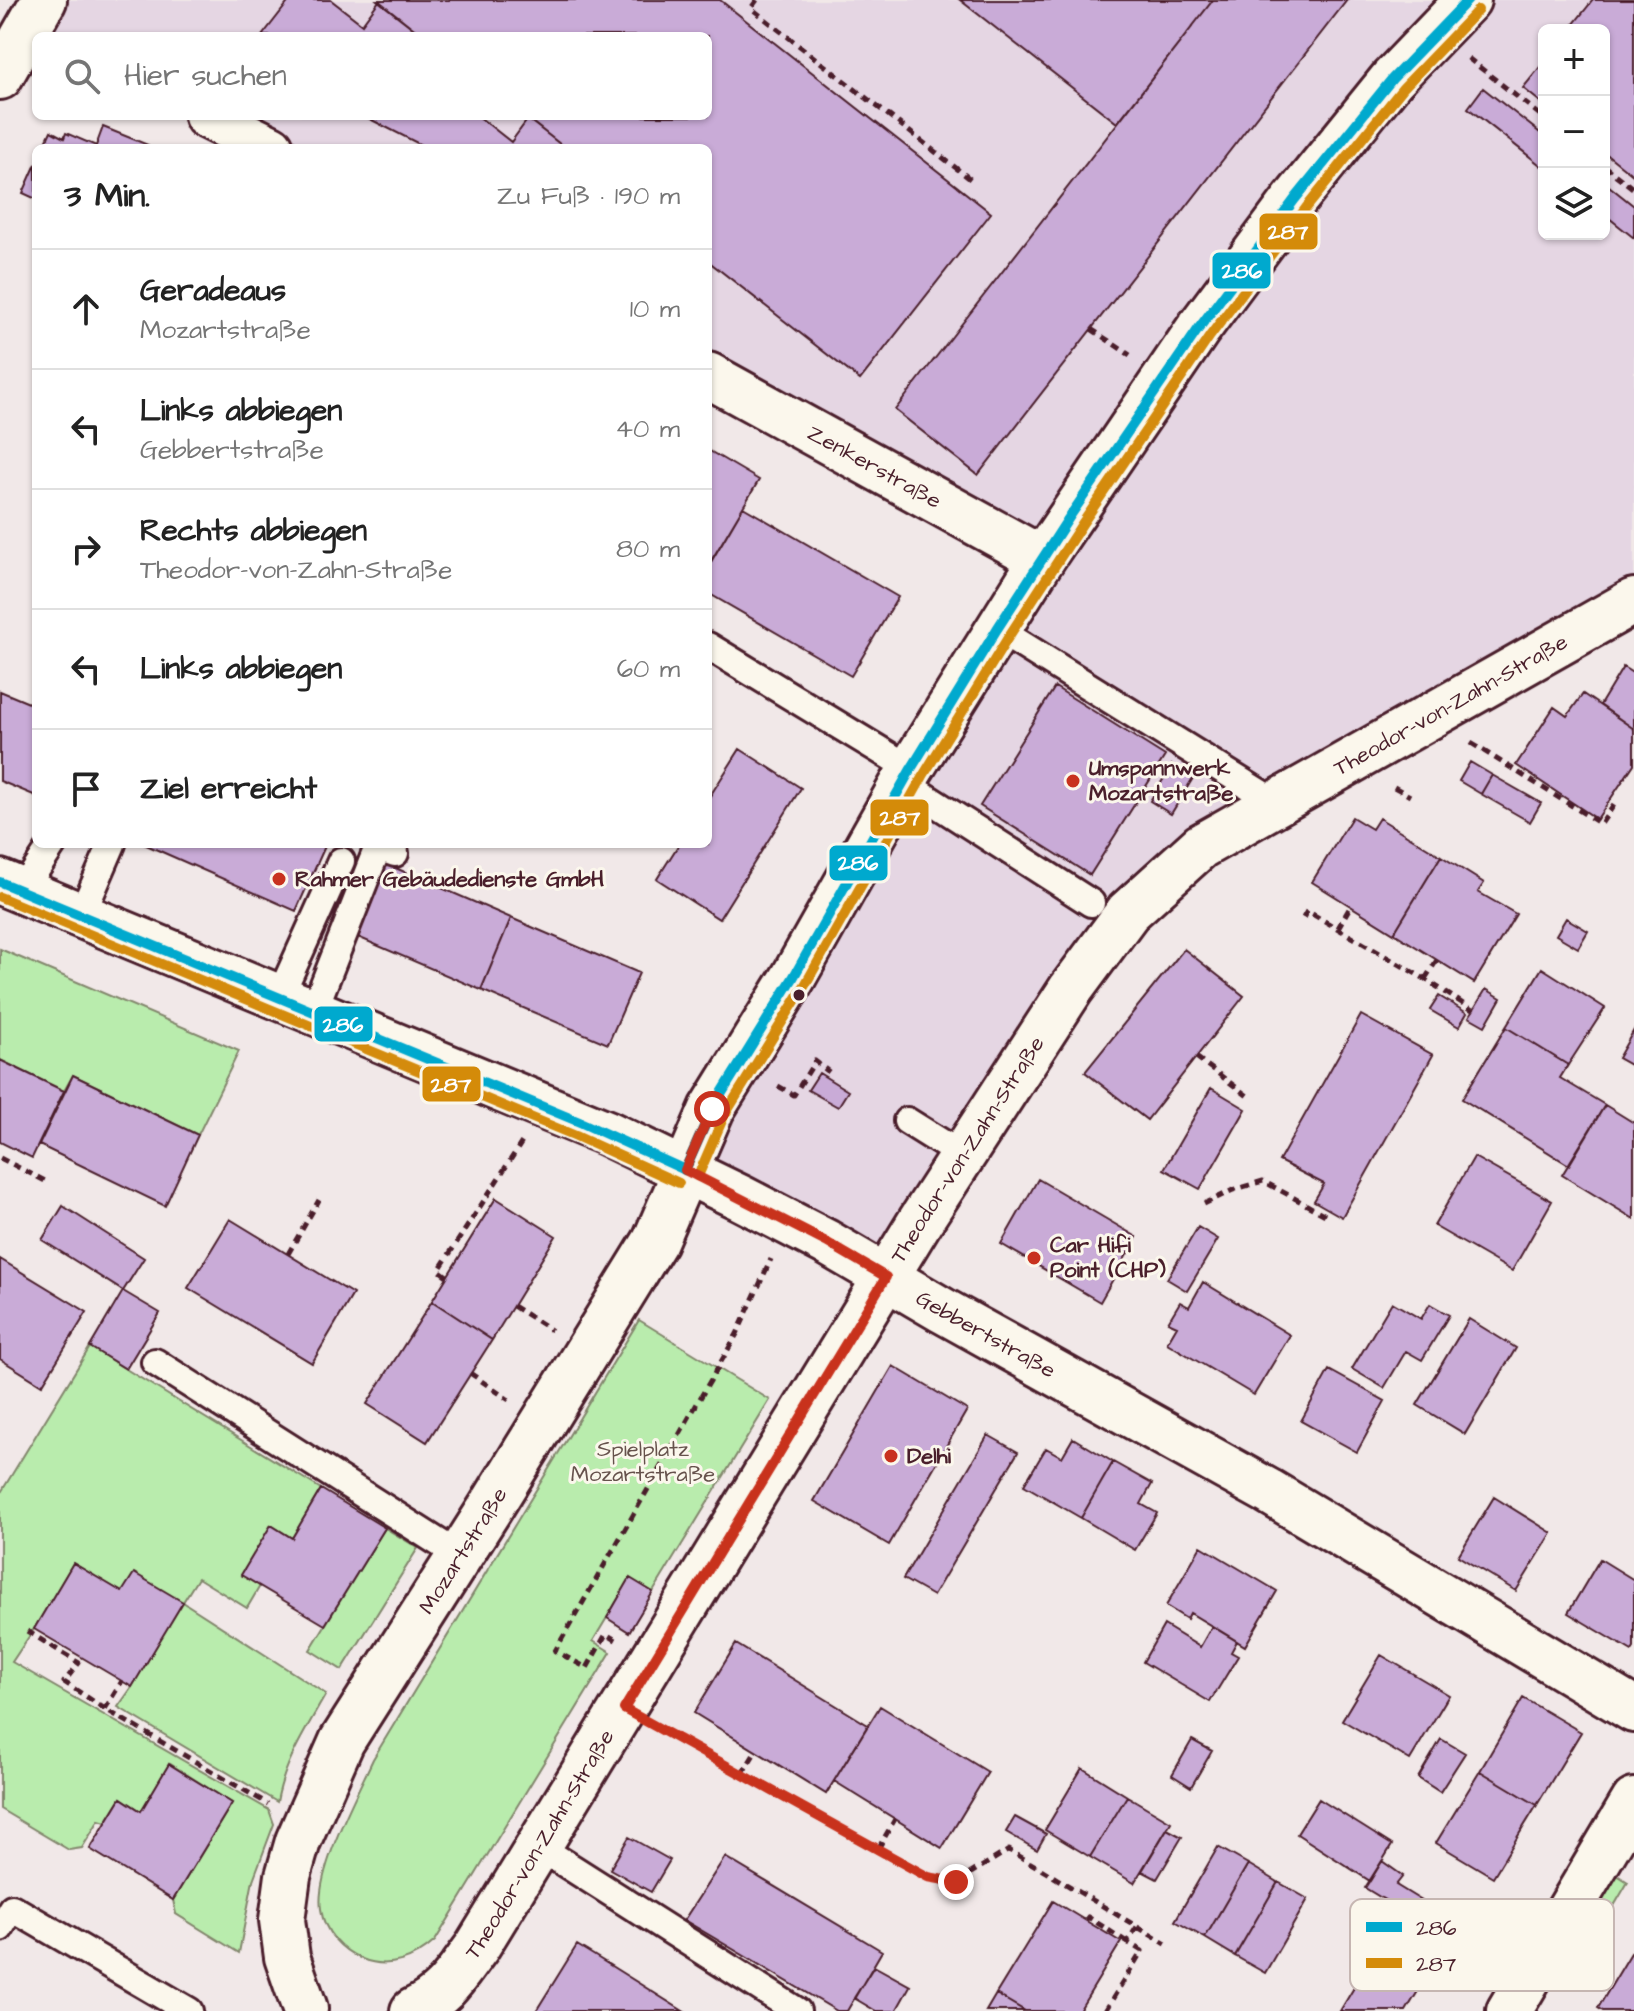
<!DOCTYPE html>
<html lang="de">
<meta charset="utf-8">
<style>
body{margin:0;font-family:"Architects Daughter",sans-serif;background:#f6f6f6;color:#222}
.controls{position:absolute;right:24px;top:24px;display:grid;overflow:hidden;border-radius:12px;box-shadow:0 2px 6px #0004}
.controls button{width:72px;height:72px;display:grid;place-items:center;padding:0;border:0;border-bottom:2px solid #e0e0e0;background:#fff;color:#222;font:40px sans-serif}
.stop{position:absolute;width:24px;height:24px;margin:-18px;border:6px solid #c8321e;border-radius:50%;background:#fff}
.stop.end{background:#c8321e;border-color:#fff;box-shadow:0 2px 8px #0008}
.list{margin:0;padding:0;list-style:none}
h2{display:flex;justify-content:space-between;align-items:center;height:104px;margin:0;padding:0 32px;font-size:34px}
h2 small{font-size:26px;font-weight:400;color:#767676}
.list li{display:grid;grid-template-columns:52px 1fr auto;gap:24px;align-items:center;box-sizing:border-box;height:120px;padding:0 32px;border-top:2px solid #e0e0e0}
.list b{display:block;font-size:30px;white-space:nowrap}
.list p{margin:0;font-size:26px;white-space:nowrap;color:#767676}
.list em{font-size:26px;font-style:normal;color:#767676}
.icon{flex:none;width:44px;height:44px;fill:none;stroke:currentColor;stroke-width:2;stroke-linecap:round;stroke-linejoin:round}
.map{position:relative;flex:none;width:1634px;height:2011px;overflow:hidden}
.search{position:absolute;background:#fff;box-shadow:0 2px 6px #0004;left:32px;top:32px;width:680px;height:88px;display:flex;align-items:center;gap:20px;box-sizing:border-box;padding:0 28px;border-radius:12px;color:#767676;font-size:30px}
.panel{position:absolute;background:#fff;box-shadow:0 2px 6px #0004;left:32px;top:144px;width:680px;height:704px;border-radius:12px}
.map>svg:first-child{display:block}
.built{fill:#e5d6e3;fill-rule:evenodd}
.green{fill:#b9ecad;stroke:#82866c;stroke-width:2}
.building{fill:#c9abd7;stroke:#4a1f2b;stroke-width:2}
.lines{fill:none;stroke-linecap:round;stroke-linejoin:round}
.service-casing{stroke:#4a1f2b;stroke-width:32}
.minor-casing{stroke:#4a1f2b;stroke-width:50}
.tertiary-casing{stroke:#4a1f2b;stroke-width:50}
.path{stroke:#4a1f2b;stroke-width:5;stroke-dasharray:8 6;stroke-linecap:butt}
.service{stroke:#fbf7ec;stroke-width:26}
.minor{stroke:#fbf7ec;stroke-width:44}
.tertiary{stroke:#fbf7ec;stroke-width:44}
.bus-1-casing{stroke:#fbf7ec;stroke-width:16}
.bus-2-casing{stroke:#fbf7ec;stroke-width:16}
.bus-1{stroke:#00a9ce;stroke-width:10}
.bus-2{stroke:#d48b09;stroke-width:10}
.route{stroke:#c8321e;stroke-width:10}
.poi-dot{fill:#c8321e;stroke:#fbf7ec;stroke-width:3}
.bus-dot{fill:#4a1f2b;stroke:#fbf7ec;stroke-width:3}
.labels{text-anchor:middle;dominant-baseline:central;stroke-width:6;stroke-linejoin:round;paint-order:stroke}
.street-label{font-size:22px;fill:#4a1f2b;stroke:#fbf7ec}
.poi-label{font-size:22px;font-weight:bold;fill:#4a1f2b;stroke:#fbf7ec;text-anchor:start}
.park-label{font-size:22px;fill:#66524c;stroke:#fbf7ec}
.key{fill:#fbf7ec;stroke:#c6b6b2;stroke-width:2}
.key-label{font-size:22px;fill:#4a1f2b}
.line-badge{stroke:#fbf7ec;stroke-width:3}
.badge-label{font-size:22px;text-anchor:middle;font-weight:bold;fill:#fff}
</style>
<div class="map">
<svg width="1634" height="2011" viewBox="0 0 1634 2011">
<rect width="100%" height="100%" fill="#f1e8e8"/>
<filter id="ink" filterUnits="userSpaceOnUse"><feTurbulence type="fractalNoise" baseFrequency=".0125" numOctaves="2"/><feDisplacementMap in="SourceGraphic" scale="16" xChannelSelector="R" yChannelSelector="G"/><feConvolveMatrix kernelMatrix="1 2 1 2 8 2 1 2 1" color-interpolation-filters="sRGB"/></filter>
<g filter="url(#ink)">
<path class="built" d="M46,0H1634V597L1140,892L883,1271L683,1161L1038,558L708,383V148H264L203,116H708V36H52L30,24ZM1544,30H1604V234H1544Z"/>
<path class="green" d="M0,949L239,1051L198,1135L73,1075L64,1091L0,1060Z
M639,1320L770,1400L653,1592L630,1579L593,1641L611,1652L435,1941C415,1959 389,1970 362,1959C341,1950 324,1932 321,1909C315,1871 357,1794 373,1759Z
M90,1347L321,1489L292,1538L271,1525L260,1586L247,1608L198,1578L183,1602L326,1694C307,1728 284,1762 277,1802L118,1707L132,1687L182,1602L122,1592L73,1563L34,1629L12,1662L269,1810L274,1824L253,1880L239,1953L176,1914L173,1900L232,1803L170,1764L141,1811L121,1798L106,1822L99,1820L82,1848L69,1850L0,1809V1494Z
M385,1528L418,1548L342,1670L310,1650Z
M1617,1875L1628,1882L1567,1986L1556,1979Z"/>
<path class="building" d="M290,0H331L362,24L379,1L423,36H262Z
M377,0H720L991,213L860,380L708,261V148H565L524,116H708V36H423Z
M960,0H1213L1117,123Z
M1213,0H1347L978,475L895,410Z
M1593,0H1634V176L1604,152V30H1569Z
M1544,62V105L1523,88Z
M1483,88L1544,136V168L1468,108Z
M364,116H478L511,142L528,119L565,148H427Z
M103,127L148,145L147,148H43L51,131L64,138L66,133L96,146Z
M36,164V199L23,193Z
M1604,182L1634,206V238L1604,214Z
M708,450L759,480L708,566Z
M743,507L898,597L851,676L708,593V567Z
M1623,667L1634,674V729L1600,705Z
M1055,687L1165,756L1090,875L980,806Z
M0,691L36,706V796L0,781Z
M1583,694L1634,729V764L1597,819L1516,765L1554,707L1567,716Z
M740,749L801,788L719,919L657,879L679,844H708V799Z
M1470,762L1492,775L1481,794L1459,781Z
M1172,765L1193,778L1171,814L1150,801Z
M1492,775L1541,803L1530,822L1481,794Z
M1352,817L1372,829L1379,818L1441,856L1394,933L1312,882Z
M144,844H326L296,911Z
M1441,856L1484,883L1478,892L1516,914L1474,983L1394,933Z
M384,863L511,918L481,990L353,935Z
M511,918L639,973L608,1044L481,990Z
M1566,918L1588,931L1578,948L1556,935Z
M1184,949L1244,996L1147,1120L1085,1072Z
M1542,968L1605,1008L1568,1065L1506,1027Z
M1486,989L1501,998L1485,1026L1469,1017Z
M1439,996L1467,1013L1459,1027L1430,1010Z
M1361,1015L1433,1055L1342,1217L1314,1201L1324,1184L1279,1161Z
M1506,1027L1568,1065L1560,1078L1605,1105L1569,1165L1462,1099Z
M1634,1030V1067L1618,1058Z
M0,1060L64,1091L32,1158L0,1142Z
M819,1073L848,1091L838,1107L808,1090Z
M73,1075L198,1135L165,1206L39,1145Z
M1211,1088L1246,1109L1200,1189L1164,1169Z
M1605,1105L1634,1123V1219L1562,1175Z
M1474,1157L1552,1201L1512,1271L1434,1226Z
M1038,1179L1137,1237L1100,1302L1001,1244Z
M496,1198L556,1236L492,1340L432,1301Z
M63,1206L144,1258L123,1291L42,1240Z
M230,1219L353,1294L312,1363L188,1288Z
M1198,1227L1218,1239L1187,1291L1167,1279Z
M0,1259L87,1312L42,1385L0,1359Z
M1203,1282L1290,1335L1254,1395L1167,1343L1177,1326L1168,1322L1180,1302L1189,1307Z
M123,1291L160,1313L126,1369L90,1347Z
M432,1301L492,1340L427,1442L367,1404Z
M1392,1302L1421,1319L1430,1304L1449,1315L1422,1360L1406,1351L1384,1388L1352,1369Z
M1469,1319L1516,1348L1465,1434L1417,1405Z
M893,1366L967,1410L889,1545L814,1501Z
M1329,1370L1385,1401L1357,1452L1301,1421Z
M988,1435L1018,1452L933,1596L903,1579Z
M1073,1438L1113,1462L1081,1518L1024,1485L1046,1448L1062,1457Z
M1113,1462L1152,1484L1141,1504L1157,1513L1135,1550L1081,1518Z
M321,1489L385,1528L325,1625L241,1575L271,1525L292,1538Z
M1494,1497L1552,1533L1516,1591L1458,1556Z
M1201,1546L1277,1591L1245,1646L1190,1613L1187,1619L1166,1606Z
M1600,1559L1634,1580V1648L1632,1651L1568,1613Z
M73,1563L122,1592L134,1573L183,1602L132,1687L34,1629Z
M630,1578L653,1592L629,1632L607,1618Z
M1164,1625L1200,1647L1212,1626L1237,1641L1231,1652L1238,1656L1210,1702L1143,1662Z
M736,1644L868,1725L826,1794L694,1713Z
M1381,1655L1449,1695L1410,1760L1342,1720Z
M1523,1698L1581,1732L1537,1805L1480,1771Z
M880,1706L988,1772L942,1848L834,1781Z
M1441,1739L1465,1753L1440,1792L1418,1778Z
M1192,1740L1212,1751L1191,1787L1172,1775Z
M169,1764L232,1803L173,1900L90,1849L121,1798L141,1811Z
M1082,1768L1127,1796L1090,1857L1045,1830Z
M1480,1771L1537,1805L1493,1877L1436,1843Z
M1127,1796L1171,1822L1134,1883L1090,1857Z
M1319,1799L1392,1845L1370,1881L1297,1834Z
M1015,1817L1046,1834L1037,1850L1006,1832Z
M1167,1829L1182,1837L1157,1879L1142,1871Z
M629,1837L670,1860L651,1892L610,1869Z
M1218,1847L1248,1864L1205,1938L1175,1921Z
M725,1857L882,1951L847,2011H837L684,1920Z
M1382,1861L1403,1876L1396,1885L1422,1901L1413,1917L1365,1888Z
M1248,1864L1278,1882L1235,1956L1205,1938Z
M1278,1882L1308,1899L1265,1973L1235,1956Z
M1053,1901L1121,1942L1079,2011H1025L996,1994Z
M1383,1939L1432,1968L1406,2011H1340Z
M577,1945L608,1964L683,2011H536Z
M1631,1953L1634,1955V2011H1603L1598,2008Z
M874,1966L910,1986L896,2011H876L854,1998Z
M996,1994L1025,2011H986Z"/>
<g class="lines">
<defs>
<path id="service" d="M997,629L1276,803
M708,646L911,769
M904,783L1091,903
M22,891L53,844
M81,916L112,844
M279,998L341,861
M313,1012L378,847L395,853
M907,1121L963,1156
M155,1362L460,1556
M539,1847L797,2011
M0,1928L12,1908L189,2011"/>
<g id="minor">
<path d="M0,77L44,0"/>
<path d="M207,116L271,148"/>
<path id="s1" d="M708,375L1042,559"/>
<path id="s2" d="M305,2009L287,1957L282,1920L288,1876L298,1841L342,1741L489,1510L655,1241L712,1109L793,978L911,769L1042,559L1199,328L1295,199L1392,79L1468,0"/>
<path id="s3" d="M413,2011C446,1995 456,1975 477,1947L921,1220L1071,989L1128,912L1201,846L1634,601"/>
<path d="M1509,2011L1634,1801"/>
</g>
<g id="tertiary">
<path id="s4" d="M0,882L607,1133L741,1198L826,1242L942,1310L1268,1491L1634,1710"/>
</g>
</defs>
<use href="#service" class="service-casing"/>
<use href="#minor" class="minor-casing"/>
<use href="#tertiary" class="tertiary-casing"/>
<path class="path" d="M757,0L751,8L974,182
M1468,58L1544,118
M1604,166L1634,189
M1091,329L1130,355
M1471,743L1601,824L1616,802
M1394,787L1410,796
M1303,918L1307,911L1425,979L1474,1011
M1338,928L1350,907
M1425,979L1437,960
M1196,1057L1249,1097
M778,1086L794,1095L815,1061L829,1072
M0,1158L49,1183
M1204,1204L1233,1190L1263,1181L1327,1216
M288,1254L319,1200
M447,1276L439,1270L522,1142
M513,1306L551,1330
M470,1373L509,1400
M27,1631L79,1663L64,1682L105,1709L268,1804
M616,1640L606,1634L587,1668L555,1651L737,1334L771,1259
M105,1709L122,1681
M660,1729L928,1877L956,1882L1009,1850L1166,1944
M742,1774L756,1751
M878,1849L895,1819
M1086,1920L1088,1917L1127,1942
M1105,2011L1142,1951L1127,1942L1137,1927"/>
<use href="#service" class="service"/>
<use href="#minor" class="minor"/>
<use href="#tertiary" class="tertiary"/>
<defs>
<path id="bus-1" d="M0,882L582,1123L685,1170
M685,1170L712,1109L793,978L911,769L997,629L1070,516L1199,328L1295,199L1392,79L1468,0"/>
<path id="bus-2" d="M0,897L576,1136L679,1183
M698,1176L724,1116L805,985L923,776L1009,636L1082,524L1210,336L1306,208L1403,88L1478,10"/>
</defs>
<use href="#bus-1" class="bus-1-casing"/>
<use href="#bus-2" class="bus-2-casing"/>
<use href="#bus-1" class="bus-1"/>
<use href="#bus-2" class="bus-2"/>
</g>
</g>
<g class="lines" filter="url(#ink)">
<path class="route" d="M712,1109L685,1170L826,1242L886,1277L624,1709L928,1877L956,1882"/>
</g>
<g class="poi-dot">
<circle cx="1073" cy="781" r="8"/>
<circle cx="279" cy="879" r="8"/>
<circle cx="1034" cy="1258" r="8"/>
<circle cx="891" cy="1456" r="8"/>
</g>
<circle class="bus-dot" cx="799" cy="995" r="7"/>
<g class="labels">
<g class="street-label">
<text stroke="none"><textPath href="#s1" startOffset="190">Zenkerstraße</textPath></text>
<text stroke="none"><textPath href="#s3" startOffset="1700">Theodor-von-Zahn-Straße</textPath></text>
<text stroke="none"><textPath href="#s3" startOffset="1028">Theodor-von-Zahn-Straße</textPath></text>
<text stroke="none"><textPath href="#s4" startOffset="1086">Gebbertstraße</textPath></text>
<text stroke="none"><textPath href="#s2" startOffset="508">Mozartstraße</textPath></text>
<text stroke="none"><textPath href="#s3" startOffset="212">Theodor-von-Zahn-Straße</textPath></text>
</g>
<g class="poi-label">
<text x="1089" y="768">Umspannwerk<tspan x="1089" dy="25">Mozartstraße</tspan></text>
<text x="295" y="879">Rahmer Gebäudedienste GmbH</text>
<text x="1050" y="1245">Car Hifi<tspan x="1050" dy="25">Point (CHP)</tspan></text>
<text x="907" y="1456">Delhi</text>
</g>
<g class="park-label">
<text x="643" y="1449">Spielplatz<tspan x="643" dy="25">Mozartstraße</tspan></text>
</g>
</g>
<rect x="1350" y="1899" width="264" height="92" rx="12" class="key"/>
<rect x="1366" y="1922" width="36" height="10" fill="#00a9ce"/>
<rect x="1366" y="1958" width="36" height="10" fill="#d48b09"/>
<g class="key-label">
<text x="1416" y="1935">286</text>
<text x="1416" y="1971">287</text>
</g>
<g class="line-badge">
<rect x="1258" y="212" width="61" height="39" rx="8" fill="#d48b09"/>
<rect x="1211" y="251" width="61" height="39" rx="8" fill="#00a9ce"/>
<rect x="869" y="798" width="61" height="39" rx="8" fill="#d48b09"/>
<rect x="828" y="844" width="61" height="38" rx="8" fill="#00a9ce"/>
<rect x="313" y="1005" width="61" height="38" rx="8" fill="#00a9ce"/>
<rect x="421" y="1065" width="61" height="38" rx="8" fill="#d48b09"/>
</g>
<g class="badge-label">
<text x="1288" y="239">287</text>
<text x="1242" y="278">286</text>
<text x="900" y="825">287</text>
<text x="858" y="870">286</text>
<text x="343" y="1032">286</text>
<text x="451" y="1092">287</text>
</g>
</svg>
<div class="controls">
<button>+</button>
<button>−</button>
<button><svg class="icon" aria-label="layers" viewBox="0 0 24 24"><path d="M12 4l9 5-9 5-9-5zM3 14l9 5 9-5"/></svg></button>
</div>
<div class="stop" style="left:712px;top:1109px"></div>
<div class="stop end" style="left:956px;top:1882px"></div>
<div class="search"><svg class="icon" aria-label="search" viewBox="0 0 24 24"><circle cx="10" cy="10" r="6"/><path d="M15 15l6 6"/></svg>Hier suchen</div>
<section class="panel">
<h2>3 Min.<small>Zu Fuß · 190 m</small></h2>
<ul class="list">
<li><svg class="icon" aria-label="ahead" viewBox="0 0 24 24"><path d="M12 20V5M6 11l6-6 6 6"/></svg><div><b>Geradeaus</b><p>Mozartstraße</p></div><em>10 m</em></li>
<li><svg class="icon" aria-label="left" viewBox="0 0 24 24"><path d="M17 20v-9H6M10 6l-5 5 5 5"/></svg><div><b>Links abbiegen</b><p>Gebbertstraße</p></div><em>40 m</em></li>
<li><svg class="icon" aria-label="right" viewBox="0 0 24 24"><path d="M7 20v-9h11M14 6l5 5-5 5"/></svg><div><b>Rechts abbiegen</b><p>Theodor-von-Zahn-Straße</p></div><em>80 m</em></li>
<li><svg class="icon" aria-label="left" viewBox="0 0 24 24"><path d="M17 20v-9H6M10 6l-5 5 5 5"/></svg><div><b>Links abbiegen</b></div><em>60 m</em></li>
<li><svg class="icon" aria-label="arrive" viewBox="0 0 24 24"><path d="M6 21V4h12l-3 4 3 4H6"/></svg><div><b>Ziel erreicht</b></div></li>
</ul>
</section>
</div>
